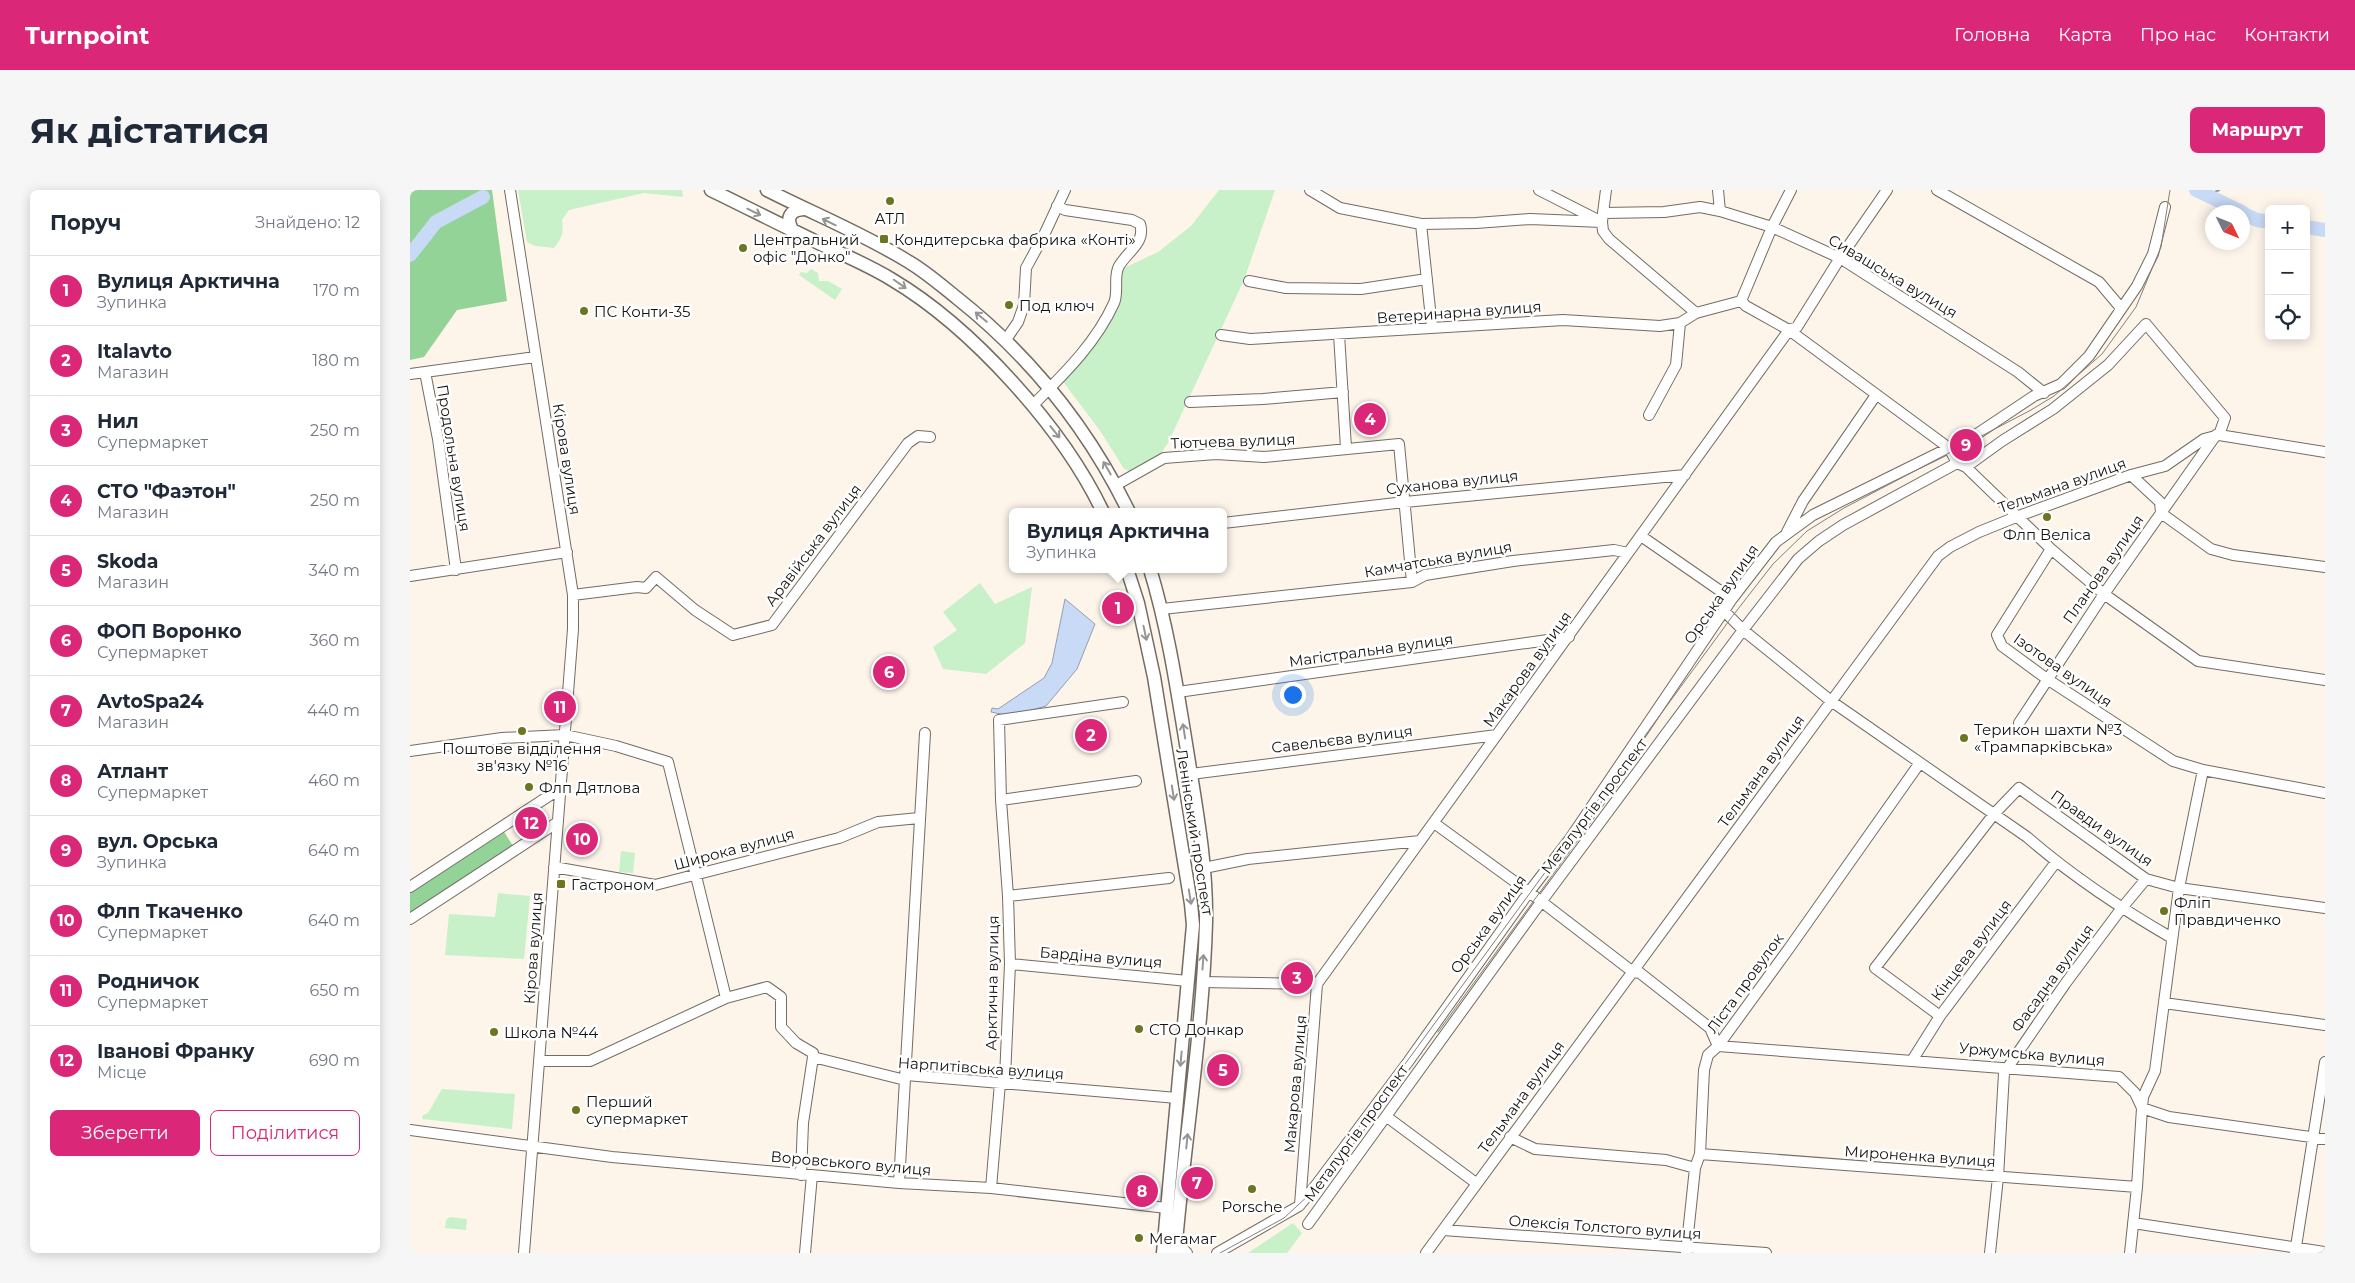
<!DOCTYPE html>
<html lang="uk">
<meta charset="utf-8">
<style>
body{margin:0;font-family:Montserrat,sans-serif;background:#f6f6f7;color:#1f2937}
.controls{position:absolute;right:15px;top:15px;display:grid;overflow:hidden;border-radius:8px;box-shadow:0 2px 12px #0003}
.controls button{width:45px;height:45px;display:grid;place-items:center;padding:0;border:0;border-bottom:1px solid #e0e1e3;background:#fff;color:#1f2937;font:25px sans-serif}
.compass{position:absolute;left:1795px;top:15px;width:45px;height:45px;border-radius:50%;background:#fff;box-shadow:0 2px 12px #0003;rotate:133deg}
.you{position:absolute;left:882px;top:504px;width:18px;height:18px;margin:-12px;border:4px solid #fff;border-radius:50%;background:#1a73e8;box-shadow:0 0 0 8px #1a73e833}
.badge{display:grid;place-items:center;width:32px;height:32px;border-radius:50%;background:#db2777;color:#fff;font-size:16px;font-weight:700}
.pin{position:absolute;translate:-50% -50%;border:2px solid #fff;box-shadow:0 1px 5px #0006}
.popup{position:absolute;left:599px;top:318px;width:218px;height:65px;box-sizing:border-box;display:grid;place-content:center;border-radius:8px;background:#fff;filter:drop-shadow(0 1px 4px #0005);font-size:16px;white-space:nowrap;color:#747a83}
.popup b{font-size:19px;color:#1f2937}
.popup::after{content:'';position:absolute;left:50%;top:100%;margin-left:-10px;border:10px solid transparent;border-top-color:#fff}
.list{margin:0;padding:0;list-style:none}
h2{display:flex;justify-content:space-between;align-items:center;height:65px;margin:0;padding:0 20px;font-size:21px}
h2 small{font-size:16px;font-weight:400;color:#747a83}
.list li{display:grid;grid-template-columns:32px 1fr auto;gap:15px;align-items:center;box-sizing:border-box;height:70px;padding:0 20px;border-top:1px solid #e0e1e3}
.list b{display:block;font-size:19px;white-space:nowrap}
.list p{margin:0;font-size:16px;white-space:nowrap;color:#747a83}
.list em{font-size:16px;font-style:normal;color:#747a83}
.actions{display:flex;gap:10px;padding:15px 20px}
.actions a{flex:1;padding:11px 0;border:1px solid #db2777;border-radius:8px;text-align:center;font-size:18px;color:#db2777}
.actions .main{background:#db2777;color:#fff}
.icon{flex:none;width:28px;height:28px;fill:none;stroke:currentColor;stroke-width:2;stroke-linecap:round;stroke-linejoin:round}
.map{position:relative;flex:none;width:1915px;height:1063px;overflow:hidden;border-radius:8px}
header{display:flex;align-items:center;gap:30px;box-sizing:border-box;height:70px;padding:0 25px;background:#db2777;color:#fff}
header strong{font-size:24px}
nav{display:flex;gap:28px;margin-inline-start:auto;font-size:18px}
.intro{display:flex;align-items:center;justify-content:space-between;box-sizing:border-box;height:120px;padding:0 30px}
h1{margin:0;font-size:35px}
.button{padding:12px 22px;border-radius:8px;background:#db2777;color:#fff;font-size:18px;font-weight:700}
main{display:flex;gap:30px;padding:0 30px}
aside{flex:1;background:#fff;border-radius:8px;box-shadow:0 2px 12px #0003}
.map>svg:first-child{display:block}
.green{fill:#c8f0c9}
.forest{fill:#93d397}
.water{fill:#c9daf6;stroke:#939eb1}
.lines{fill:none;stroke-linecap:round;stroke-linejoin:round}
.stream{stroke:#939eb1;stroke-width:2.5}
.river{stroke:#c9daf6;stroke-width:14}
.minor-casing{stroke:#736c63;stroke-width:12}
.major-casing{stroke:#736c63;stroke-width:15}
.minor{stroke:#fff;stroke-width:10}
.major{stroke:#fff;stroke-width:12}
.tram{stroke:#857f78;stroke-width:1}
.oneway{stroke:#969593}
.poi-dot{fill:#6c7620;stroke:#fff;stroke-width:2}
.labels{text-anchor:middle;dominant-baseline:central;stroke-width:5;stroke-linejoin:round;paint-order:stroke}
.poi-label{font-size:15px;fill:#161310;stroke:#fff;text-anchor:start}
.street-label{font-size:15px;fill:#161310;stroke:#fff}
</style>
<header>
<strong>Turnpoint</strong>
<nav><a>Головна</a><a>Карта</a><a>Про нас</a><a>Контакти</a></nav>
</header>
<div class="intro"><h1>Як дістатися</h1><a class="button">Маршрут</a></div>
<main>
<aside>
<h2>Поруч<small>Знайдено: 12</small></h2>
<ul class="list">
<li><span class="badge">1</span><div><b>Вулиця Арктична</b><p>Зупинка</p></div><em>170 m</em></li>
<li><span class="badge">2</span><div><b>Italavto</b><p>Магазин</p></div><em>180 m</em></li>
<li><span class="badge">3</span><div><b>Нил</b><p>Супермаркет</p></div><em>250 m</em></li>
<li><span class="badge">4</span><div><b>СТО &quot;Фаэтон&quot;</b><p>Магазин</p></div><em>250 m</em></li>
<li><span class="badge">5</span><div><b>Skoda</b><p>Магазин</p></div><em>340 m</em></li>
<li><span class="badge">6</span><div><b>ФОП Воронко</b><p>Супермаркет</p></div><em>360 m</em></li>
<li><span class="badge">7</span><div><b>AvtoSpa24</b><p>Магазин</p></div><em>440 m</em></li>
<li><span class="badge">8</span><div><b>Атлант</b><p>Супермаркет</p></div><em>460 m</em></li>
<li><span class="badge">9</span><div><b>вул. Орська</b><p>Зупинка</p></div><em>640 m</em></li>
<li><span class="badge">10</span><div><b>Флп Ткаченко</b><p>Супермаркет</p></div><em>640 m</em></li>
<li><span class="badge">11</span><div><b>Родничок</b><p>Супермаркет</p></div><em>650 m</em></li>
<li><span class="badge">12</span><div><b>Іванові Франку</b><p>Місце</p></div><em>690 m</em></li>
</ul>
<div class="actions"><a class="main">Зберегти</a><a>Поділитися</a></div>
</aside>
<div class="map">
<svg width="1915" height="1063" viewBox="0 0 1915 1063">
<rect width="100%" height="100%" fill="#fdf5ea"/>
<path class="green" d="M108,0H272L273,7L234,3L159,20L152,30C154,42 152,48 144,58L125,56L117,52Z
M809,0H865L834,90L758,253L750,265L723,282L714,279L691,242L651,189L692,144L712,79L748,62L781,36Z
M401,79L408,83L409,91H418L432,99L425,110L389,85L391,82L397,83Z
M570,393L585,414L622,397L615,453L576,484L533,479L523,457L547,440L533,422Z
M211,661L225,663L223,683L209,682Z
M88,703L120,706L114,769L35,765L39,724L85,727Z
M32,899L105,904L102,939L12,929L13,925L18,923Z
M40,1027L57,1029L56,1040L35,1038L36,1030Z
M883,1033L892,1043L877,1063H838Z"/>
<path class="forest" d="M0,0H82L97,111L47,120L14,167L0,170Z
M91,637L105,659L0,729V697Z"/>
<path class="water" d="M655,409L685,434L667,479L636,516L600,526L581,522L582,518L588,519L634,488L642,473Z"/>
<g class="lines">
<path class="stream" d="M1798,6L1809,0"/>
<path class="river" d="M1786,0L1832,22
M1832,23L1847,30L1859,32
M1896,37L1915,40
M0,65L26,32L73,7"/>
<defs>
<path id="minor" d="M100,0L163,405V439L114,1063
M900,0L930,18L1011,34L1066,33L1120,29L1192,32L1193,23L1254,22L1290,17L1310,21L1362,37L1430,68L1608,182L1634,203
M1129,0L1192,32L1193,41L1199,49L1286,123
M1308,0L1310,21
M1527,0L1689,92L1711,118
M1193,23L1196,0
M1011,34L1022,138
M839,91L876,98L951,99L1017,89
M1331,111L1362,37L1381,0
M929,144L936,258
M811,145L840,149L1153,130L1250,136L1270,133L1286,123L1331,111L1336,116L1379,140L1539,258L1547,273L1556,277L1641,359L1694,404L1788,471L1915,490
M595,151L608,132L614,115L616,78L634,45L655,0
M0,184L15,182
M780,212L853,209L933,202
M623,215C654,184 686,153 704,113C709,102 703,86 709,76C718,61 736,52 730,34L722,30L655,20L647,16
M1239,225L1266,175L1270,133
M1556,277L1592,251L1643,219L1698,175L1736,134L1815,228L1809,245L1915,262
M1721,285L1750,312L1751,323L1801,359L1823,365L1915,377
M706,295L754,268L806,264L854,267L989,254L1002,392
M813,333L995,312L1275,285
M1377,342L1393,311L1466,205
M1231,346L1322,409
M1641,359L1587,445L1592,456L1637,489L1763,571L1793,580L1915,603
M46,380L28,249L15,182L125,167
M0,386L157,362
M163,405L227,397L236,398L246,387L285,420L323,445L362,435L498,253L508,246L520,247
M752,419L1002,392L1015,385L1103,371L1204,360L1218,363
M1315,422L1333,440L1421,511L1617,647C1662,686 1710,718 1762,748
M768,502L1159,447
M1609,533L1694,404L1806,245
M0,561L92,548L155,545L206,556L258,572L316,808
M781,584L1087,545
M591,610L726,591
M1024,633L1119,702L1223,782L1230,783L1300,838L1308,856L1709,887L1725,903L1732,918L1759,927L1915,949
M144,677L245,695L429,648L468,632L509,628
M794,678L838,669L1010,651
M0,697L151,598
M598,706L759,688
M0,729L148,632
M600,774L778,791
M792,792L907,794
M1754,813L1915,835
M1530,826L1465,778L1584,624L1609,598L1736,689L1769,698L1915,718
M403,867L491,889L496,885L767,908
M1503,869L1530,826L1646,672
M129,871H180L316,808L357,797L371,807V837L386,853L403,863V867
M977,927L1066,993
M0,940L202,967L489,993L581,998L757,1018
M1100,947L1125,959L1256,970L1285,978
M1290,964L1727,997
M391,985L393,933L403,867
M489,993L515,543
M581,998L590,893L595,888L600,774L598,706L591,610L589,530L713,512
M890,1015L907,794L1379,140L1387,137L1430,68L1477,0
M1723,1033L1915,1062
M898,1034L1131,712L1333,440L1388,369L1409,351L1433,335L1547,273
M1033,1040L1356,1063
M766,1052L777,1063
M395,1063L402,985
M807,1063L889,1016L906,995L998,872L1119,702L1159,650L1322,409L1366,352L1403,325L1567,244L1624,206L1651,194L1679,166L1727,96L1743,64L1755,17
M1016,1063L1528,366L1540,357L1569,342L1606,327L1721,285L1755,276L1794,249L1809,245
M1276,1063L1285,978L1290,964L1294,880L1298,865L1308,856L1380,757L1509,574
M1580,1063L1588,987L1594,883L1655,794L1711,719L1736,689
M1720,1063L1727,997L1732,918L1733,907L1745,881L1769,698L1793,580
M1885,1063L1915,872"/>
<path id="major" d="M301,0C338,18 375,37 413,55C436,66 460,76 481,89C562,137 653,238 693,322
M357,0C404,24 454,44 499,72C516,82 532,96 547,108C620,166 678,238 719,322
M383,41C375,28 380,20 394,19
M717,379L728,413L744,487L781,714L783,735L753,1063
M740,379C758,438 767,499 777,560C786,617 797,674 796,732C793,842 774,954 765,1063"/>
</defs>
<use href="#minor" class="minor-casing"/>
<use href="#major" class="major-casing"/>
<use href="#minor" class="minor"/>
<use href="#major" class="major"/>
<path class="tram" d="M1028,842L1211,591
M810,1063L874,1028L900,1004L1321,428L1363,374L1397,341L1434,318L1621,220L1644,206L1692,164L1726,117L1751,57L1760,0"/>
</g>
<defs><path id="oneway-shaft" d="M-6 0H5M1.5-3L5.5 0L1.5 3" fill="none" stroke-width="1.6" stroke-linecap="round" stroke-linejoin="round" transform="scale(1.25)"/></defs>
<g class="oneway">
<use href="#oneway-shaft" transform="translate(344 22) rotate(26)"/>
<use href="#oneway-shaft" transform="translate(419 32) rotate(-154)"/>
<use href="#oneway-shaft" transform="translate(490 94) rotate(35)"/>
<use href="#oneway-shaft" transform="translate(571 127) rotate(-140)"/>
<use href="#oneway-shaft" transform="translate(645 242) rotate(51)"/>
<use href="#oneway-shaft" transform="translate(697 278) rotate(-120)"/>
<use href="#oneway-shaft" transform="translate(735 443) rotate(78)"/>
<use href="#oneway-shaft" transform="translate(774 541) rotate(-99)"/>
<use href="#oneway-shaft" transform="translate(763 603) rotate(81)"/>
<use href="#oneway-shaft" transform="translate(780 707) rotate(81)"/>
<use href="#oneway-shaft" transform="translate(793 772) rotate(-86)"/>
<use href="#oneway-shaft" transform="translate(771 869) rotate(95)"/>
<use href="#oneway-shaft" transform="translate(777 951) rotate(-84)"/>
</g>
<g class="poi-dot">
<circle cx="480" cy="11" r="5"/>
<rect x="469" y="44" width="10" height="10" rx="2.5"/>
<circle cx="333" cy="58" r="5"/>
<circle cx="599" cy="115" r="5"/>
<circle cx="174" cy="121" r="5"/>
<circle cx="1637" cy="327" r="5"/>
<circle cx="112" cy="541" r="5"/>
<circle cx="1554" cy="548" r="5"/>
<circle cx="119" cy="597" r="5"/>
<rect x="146" y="689" width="10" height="10" rx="2.5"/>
<circle cx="1754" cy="721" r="5"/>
<circle cx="729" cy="839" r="5"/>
<circle cx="84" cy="842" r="5"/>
<circle cx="166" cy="920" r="5"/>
<circle cx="842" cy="999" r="5"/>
<circle cx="729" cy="1048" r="5"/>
</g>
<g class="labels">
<g class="poi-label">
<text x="480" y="28" text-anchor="middle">АТЛ</text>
<text x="343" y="49">Центральний<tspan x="343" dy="17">офіс "Донко"</tspan></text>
<text x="484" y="49">Кондитерська фабрика «Конті»</text>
<text x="609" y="115">Под ключ</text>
<text x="184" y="121">ПС Конти-35</text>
<text x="1637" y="344" text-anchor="middle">Флп Веліса</text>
<text x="1564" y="539">Терикон шахти №3<tspan x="1564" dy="17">«Трампарківська»</tspan></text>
<text x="112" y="558" text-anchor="middle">Поштове відділення<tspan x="112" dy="17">зв'язку №16</tspan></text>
<text x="129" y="597">Флп Дятлова</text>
<text x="161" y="694">Гастроном</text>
<text x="1764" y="712">Фліп<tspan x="1764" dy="17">Правдиченко</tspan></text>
<text x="739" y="839">СТО Донкар</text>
<text x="94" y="842">Школа №44</text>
<text x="176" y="911">Перший<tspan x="176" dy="17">супермаркет</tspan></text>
<text x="842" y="1016" text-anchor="middle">Porsche</text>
<text x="739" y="1048">Мегамаг</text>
</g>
<g class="street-label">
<text transform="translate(1483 86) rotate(31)">Сивашська вулиця</text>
<text transform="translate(1049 122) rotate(-4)">Ветеринарна вулиця</text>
<text transform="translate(823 251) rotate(-2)">Тютчева вулиця</text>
<text transform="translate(44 268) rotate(81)">Продольна вулиця</text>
<text transform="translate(157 269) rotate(81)">Кірова вулиця</text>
<text transform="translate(1042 292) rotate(-6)">Суханова вулиця</text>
<text transform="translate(1652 295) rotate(-20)">Тельмана вулиця</text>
<text transform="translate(403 355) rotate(-53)">Аравійська вулиця</text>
<text transform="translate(1028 369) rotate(-10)">Камчатська вулиця</text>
<text transform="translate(1693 379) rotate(-55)">Планова вулиця</text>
<text transform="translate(1311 404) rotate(-55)">Орська вулиця</text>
<text transform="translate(961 460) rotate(-8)">Магістральна вулиця</text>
<text transform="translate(1117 479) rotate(-54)">Макарова вулиця</text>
<text transform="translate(1653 480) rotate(35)">Ізотова вулиця</text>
<text transform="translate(932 549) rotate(-7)">Савельєва вулиця</text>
<text transform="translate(1351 581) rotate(-54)">Тельмана вулиця</text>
<text transform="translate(1184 616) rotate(-53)">Металургів проспект</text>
<text transform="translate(1692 638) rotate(35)">Правди вулиця</text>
<text transform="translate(785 642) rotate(81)">Ленінський проспект</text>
<text transform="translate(324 659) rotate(-15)">Широка вулиця</text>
<text transform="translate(1078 734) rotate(-54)">Орська вулиця</text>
<text transform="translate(123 758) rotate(-86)">Кірова вулиця</text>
<text transform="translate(1561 760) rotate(-53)">Кінцева вулиця</text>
<text transform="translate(691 767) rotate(5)">Бардіна вулиця</text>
<text transform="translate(1642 788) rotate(-54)">Фасадна вулиця</text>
<text transform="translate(582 793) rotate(-89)">Арктична вулиця</text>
<text transform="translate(1335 793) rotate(-54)">Ліста провулок</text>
<text transform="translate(1622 864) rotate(5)">Уржумська вулиця</text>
<text transform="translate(571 878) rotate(4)">Нарпитівська вулиця</text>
<text transform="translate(885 894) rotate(-85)">Макарова вулиця</text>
<text transform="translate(1111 907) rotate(-54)">Тельмана вулиця</text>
<text transform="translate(946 943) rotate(-54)">Металургів проспект</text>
<text transform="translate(1510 966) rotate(4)">Мироненка вулиця</text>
<text transform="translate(441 973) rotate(5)">Воровського вулиця</text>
<text transform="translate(1195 1037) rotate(4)">Олексія Толстого вулиця</text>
</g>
</g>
</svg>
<div class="controls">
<button>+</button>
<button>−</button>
<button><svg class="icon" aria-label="locate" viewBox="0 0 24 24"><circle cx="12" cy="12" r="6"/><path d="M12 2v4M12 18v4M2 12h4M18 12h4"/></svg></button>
</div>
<svg class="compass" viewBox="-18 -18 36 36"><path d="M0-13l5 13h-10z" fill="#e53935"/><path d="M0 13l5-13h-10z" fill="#747a83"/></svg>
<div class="you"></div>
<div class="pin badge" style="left:708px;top:418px">1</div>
<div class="popup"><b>Вулиця Арктична</b>Зупинка</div>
<div class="pin badge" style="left:681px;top:545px">2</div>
<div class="pin badge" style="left:887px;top:788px">3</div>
<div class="pin badge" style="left:960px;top:229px">4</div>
<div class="pin badge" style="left:813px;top:880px">5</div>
<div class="pin badge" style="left:479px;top:482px">6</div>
<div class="pin badge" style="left:787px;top:993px">7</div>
<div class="pin badge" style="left:732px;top:1001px">8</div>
<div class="pin badge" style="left:1556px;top:255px">9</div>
<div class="pin badge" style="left:172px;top:649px">10</div>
<div class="pin badge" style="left:150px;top:517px">11</div>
<div class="pin badge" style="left:121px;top:633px">12</div>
</div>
</main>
